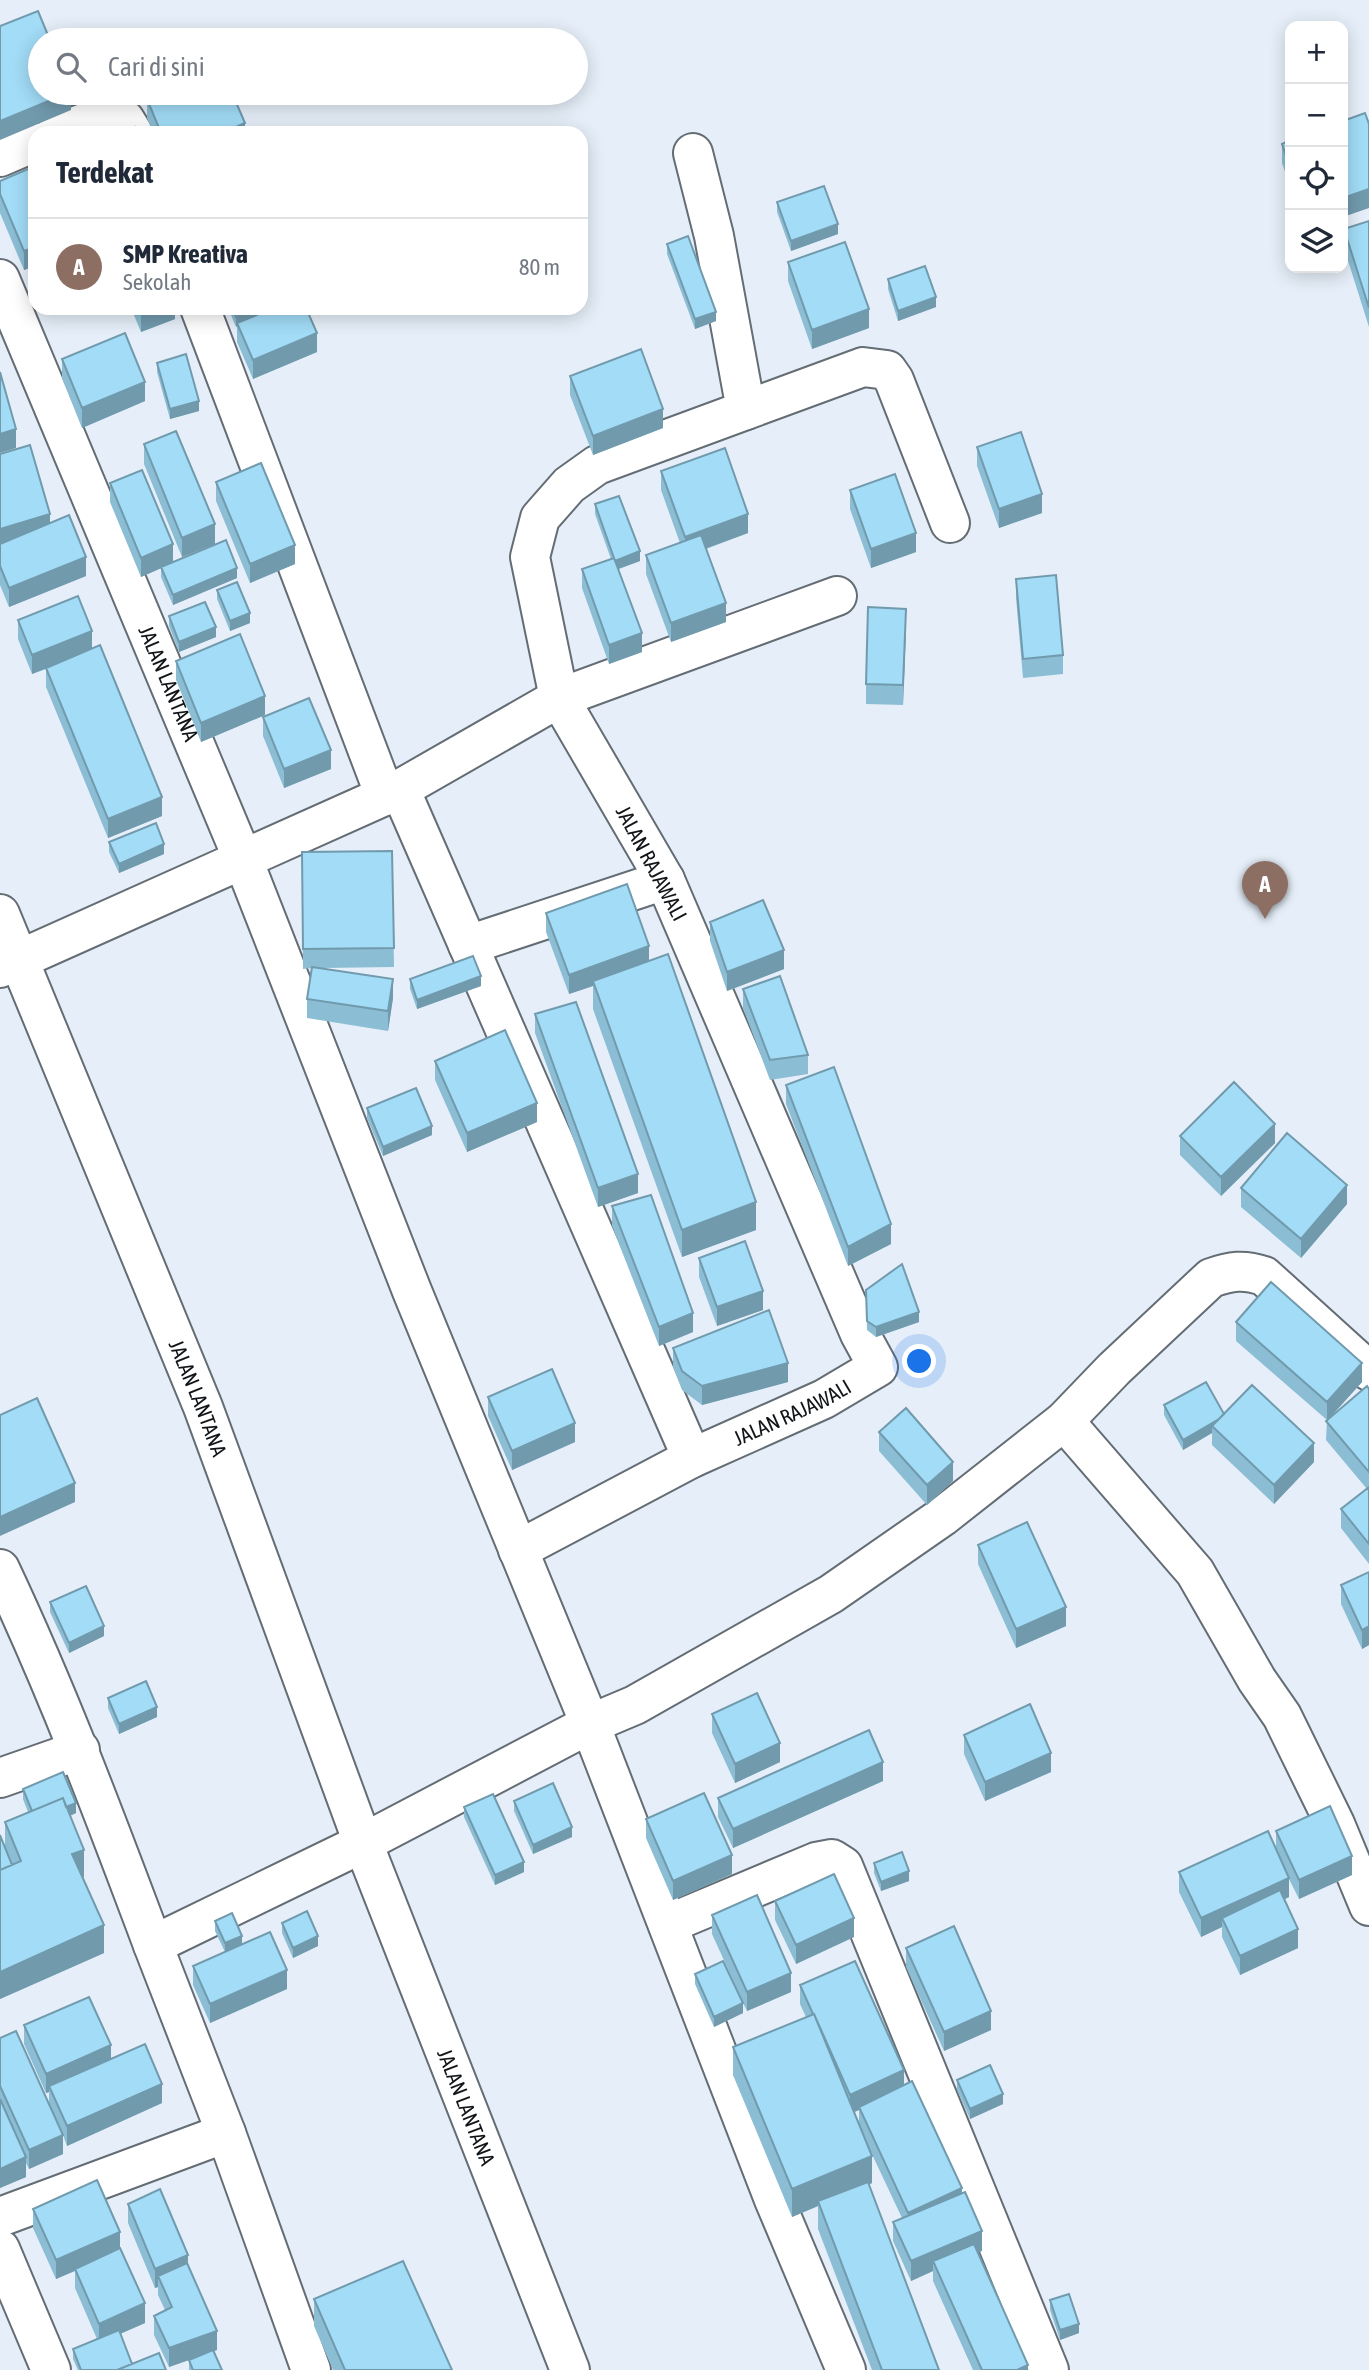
<!DOCTYPE html>
<html lang="id">
<meta charset="utf-8">
<style>
body{margin:0;font-family:"Asap Condensed",sans-serif;background:#f6f6f7;color:#1f2937}
.controls{position:absolute;right:21px;top:21px;display:grid;overflow:hidden;border-radius:14px;box-shadow:0 4px 18px #0003}
.controls button{width:63px;height:63px;display:grid;place-items:center;padding:0;border:0;border-bottom:2px solid #e0e1e3;background:#fff;color:#1f2937;font:35px sans-serif}
.you{position:absolute;left:920px;top:1362px;width:24px;height:24px;margin:-18px;border:5px solid #fff;border-radius:50%;background:#1a73e8;box-shadow:0 0 0 10px #1a73e833}
.badge{display:grid;place-items:center;width:46px;height:46px;border-radius:50%;background:#2563eb;color:#fff;font-size:23px;font-weight:700}
.pin{position:absolute;translate:-50% -58px;filter:drop-shadow(0 2px 4px #0008)}
.pin::after{content:'';position:absolute;top:37px;width:24px;height:21px;background:inherit;clip-path:polygon(0 0,100% 0,50% 100%)}
.list{margin:0;padding:0;list-style:none}
h2{display:flex;justify-content:space-between;align-items:center;height:91px;margin:0;padding:0 28px;font-size:30px}
h2 small{font-size:23px;font-weight:400;color:#747a83}
.list li{display:grid;grid-template-columns:46px 1fr auto;gap:21px;align-items:center;box-sizing:border-box;height:98px;padding:0 28px;border-top:2px solid #e0e1e3}
.list b{display:block;font-size:26px;white-space:nowrap}
.list p{margin:0;font-size:23px;white-space:nowrap;color:#747a83}
.list em{font-size:23px;font-style:normal;color:#747a83}
.icon{flex:none;width:38px;height:38px;fill:none;stroke:currentColor;stroke-width:2;stroke-linecap:round;stroke-linejoin:round}
.map{position:relative;flex:none;width:1369px;height:2370px;overflow:hidden}
.search{position:absolute;background:#fff;box-shadow:0 4px 18px #0003;left:28px;top:28px;width:560px;height:77px;display:flex;align-items:center;gap:18px;box-sizing:border-box;padding:0 24px;border-radius:38px;color:#747a83;font-size:26px}
.panel{position:absolute;background:#fff;box-shadow:0 4px 18px #0003;left:28px;top:126px;width:560px;height:189px;border-radius:21px}
.map>svg:first-child{display:block}
.lines{fill:none;stroke-linecap:round;stroke-linejoin:round}
.minor-casing{stroke:#646c74;stroke-width:42}
.minor{stroke:#fff;stroke-width:38}
.wall{fill:#8bbdd4;fill-rule:evenodd}
.shaded-wall{fill:#719aad}
.building{fill:#a2dcf7;stroke:#719aad;stroke-width:2}
.labels{text-anchor:middle;dominant-baseline:central;stroke-width:6;stroke-linejoin:round;paint-order:stroke}
.street-label{font-size:21px;fill:#121518;stroke:#fff}
</style>
<div class="map">
<svg width="1369" height="2370" viewBox="0 0 1369 2370">
<rect width="100%" height="100%" fill="#e6eff9"/>
<g class="lines">
<defs>
<g id="minor">
<path d="M56,133L108,114L125,120L133,133"/>
<path d="M0,157L35,142"/>
<path id="s1" d="M0,279L242,857L412,1291L590,1724L773,2197L846,2370"/>
<path d="M200,308L385,796"/>
<path d="M746,410L863,367L887,370L894,380L950,523"/>
<path id="s2" d="M400,789L692,1458L824,1399L878,1367L860,1334L665,880L559,698L530,557L540,518L569,485L597,465L746,410L714,236L693,153"/>
<path id="s3" d="M0,914L203,1407L363,1843L570,2370"/>
<path d="M468,945L665,880"/>
<path d="M0,968L400,789L559,698L837,596"/>
<path d="M1064,1421L1195,1572L1257,1680L1282,1716L1335,1824L1369,1906"/>
<path d="M518,1550L692,1458"/>
<path d="M0,1569C58,1692 105,1817 153,1945"/>
<path d="M0,1778L80,1750"/>
<path d="M668,1924L816,1862L832,1859L843,1866L1049,2370"/>
<path d="M0,2217L226,2133"/>
<path d="M0,2249L51,2370"/>
<path d="M311,2370L226,2133L153,1945L363,1843L590,1724L635,1705L831,1594L942,1517L1064,1421L1114,1369L1211,1278C1231,1271 1243,1269 1264,1276L1369,1371"/>
</g>
</defs>
<use href="#minor" class="minor-casing"/>
<use href="#minor" class="minor"/>
</g>
<path class="wall" d="M147,99L245,133H153L147,118Z
M1290,140V186L1282,163V144Z
M35,166V266L24,270L0,213V181Z
M777,202L838,234L791,251L777,212Z
M1369,221V327L1344,248V229Z
M667,244L716,321L695,329L667,254Z
M788,262L869,328L812,349L788,281Z
M888,279L936,307L898,321L888,289Z
M131,308H175V319L141,332Z
M228,308H306L317,352L253,379L237,342V326L236,327Z
M62,359L145,401L82,428L62,378Z
M157,363L199,411L170,419L157,372Z
M570,376L663,428L593,455L570,395Z
M144,444L215,544L182,557L144,464Z
M977,447L1042,513L999,528L977,466Z
M0,454L86,576L9,607L0,585Z
M661,471L748,533L706,549L726,622L671,642L646,574V555L680,543L661,490Z
M216,482L295,564L250,583L216,501Z
M110,483L173,562L237,578L173,605L161,577V568L141,577L110,502Z
M850,490L916,552L871,568L850,509Z
M595,504L640,561L619,569L642,652L609,664L582,588V569L611,559L595,514Z
M1016,579L1063,655V674L1023,678L1016,598Z
M217,590L250,623L230,631L217,599Z
M169,616L216,637L179,652L169,626Z
M18,620L92,648L162,816L108,838L46,687V669L32,674L18,639Z
M906,628L903,705L866,704V684Z
M176,661L265,715L201,742L176,680Z
M263,717L331,769L284,788L263,736Z
M109,842L164,854L119,873L109,852Z
M392,851L394,967L323,968L393,998L388,1031L307,1018V999L312,968L303,969L302,852Z
M546,913L649,961L756,1230L682,1257L593,1009V986L569,994L546,932Z
M710,922L784,969L727,991L710,941Z
M410,979L481,986L417,1009L410,989Z
M743,989L808,1055V1074L770,1080L743,1008Z
M535,1014L638,1193L598,1207L535,1033Z
M435,1061L537,1122L467,1152L435,1080Z
M786,1085L891,1244L848,1266L786,1104Z
M367,1108L432,1135L383,1156L367,1118Z
M1180,1136L1275,1143L1221,1196L1180,1155Z
M1241,1188L1347,1204L1301,1258L1241,1207Z
M612,1206L693,1332L659,1346L612,1226Z
M699,1258L763,1310L717,1326L699,1277Z
M866,1290L919,1322L876,1337L867,1330Z
M1236,1322L1362,1382L1331,1416L1369,1389V1564L1341,1528V1509L1367,1489L1326,1440L1327,1420L1236,1341Z
M673,1348L788,1382L702,1405L682,1390L673,1367Z
M488,1397L575,1442L512,1470L488,1416Z
M1164,1405L1224,1414L1314,1462L1274,1504L1212,1445V1433L1183,1450L1164,1415Z
M879,1432L953,1481L927,1505L879,1451Z
M978,1545L1066,1626L1016,1648L978,1564Z
M1369,1572V1645L1362,1649L1341,1604V1585Z
M50,1602L104,1636L69,1653L50,1612Z
M108,1698L157,1717L119,1734L108,1708Z
M712,1714L780,1762L735,1783L712,1733Z
M964,1735L1051,1772L985,1801L964,1754Z
M883,1781L733,1848L718,1817V1798Z
M23,1789L76,1813L70,1816L84,1877L83,1878L104,1953L0,1999V1835L5,1847V1822L28,1812L23,1799Z
M514,1801L572,1837L533,1854L514,1811Z
M464,1807L524,1872L495,1885L464,1817Z
M646,1819L732,1874L673,1900L646,1838Z
M1276,1831L1352,1875L1299,1899L1289,1879V1897L1285,1899L1298,1948L1240,1975L1222,1937V1927L1201,1937L1179,1892V1872L1276,1849Z
M874,1863L909,1881L881,1891L874,1873Z
M775,1901L854,1937L796,1964L775,1920Z
M712,1915L791,1992L747,2011L743,2003V2013L714,2027L695,1984V1974L742,2000L712,1934Z
M215,1921L242,1944L287,1989L210,2023L193,1985V1966L225,1952L215,1931Z
M282,1923L318,1946L293,1958L282,1933Z
M906,1948L991,2030L944,2051L906,1967Z
M800,1985L904,2085L962,2193L982,2251L978,2252L1028,2370H973L933,2281V2271L911,2281L893,2241V2222L902,2218L870,2150L872,2183L869,2185L939,2370H872L818,2229V2206L792,2217L733,2075V2047L806,2017L800,2004ZM859,2110V2122L854,2112Z
M24,2025L111,2059L162,2103L67,2146L63,2135V2154L29,2169L26,2163V2177L0,2188V2038L49,2105V2092L46,2093L24,2044Z
M957,2080L1003,2104L970,2119L957,2090Z
M128,2204L188,2265L217,2350L214,2351L222,2370H189V2360L195,2358L169,2367L154,2335V2316L165,2310L158,2295V2287L155,2288L128,2223Z
M33,2209L120,2249L145,2323L120,2334L132,2364L166,2370H78L73,2359V2349L97,2339L75,2288V2271L56,2279L33,2228Z
M314,2299L452,2370H333L314,2326Z
M1050,2300L1079,2333L1060,2340L1050,2310Z"/>
<path class="shaded-wall" d="M68,93H71V110L0,140V121Z
M245,123V133H222Z
M1369,189V208L1343,217V198Z
M838,224V234L791,251V241Z
M35,247V266L24,270V251Z
M936,297V307L898,321V311Z
M155,308H175V319L141,332V313Z
M258,308H282L237,323V326L236,327V317Z
M869,309V328L812,349V330Z
M716,312V321L695,329V319Z
M317,333V352L253,379V360Z
M145,382V401L82,428V408Z
M199,401V411L170,419V409Z
M663,409V428L593,455V436Z
M16,429V448L0,453V434Z
M1042,494V513L999,528V509Z
M50,514V533L0,548V529Z
M748,514V533L685,556V537Z
M215,524V544L182,557V538Z
M916,533V552L871,568V549Z
M173,544V563L141,577V558Z
M295,545V564L250,583V564Z
M640,551V561L615,570V561Z
M86,557V576L9,607V588Z
M237,568V578L173,605V595Z
M726,603V622L671,642V623Z
M906,609V628L903,705V685Z
M250,613V623L230,631V621Z
M216,627V637L179,652V642Z
M92,631V650L32,674V655Z
M642,633V652L609,664V645Z
M265,696V715L201,742V723Z
M331,750V769L284,788V769Z
M162,797V816L108,838V819Z
M164,844V854L119,873V864Z
M649,946V965L593,981V986L569,994V975Z
M784,950V969L727,991V972Z
M481,976V986L417,1009V1000Z
M393,979V998L388,1031V1011Z
M537,1103V1122L467,1152V1133Z
M1275,1124V1143L1221,1196V1177Z
M432,1126V1135L383,1156V1147Z
M638,1174V1193L598,1207V1188Z
M1347,1185V1204L1301,1258V1239Z
M756,1202V1230L682,1257V1230Z
M891,1224V1244L848,1266V1247Z
M763,1291V1310L717,1326V1307Z
M919,1312V1322L876,1337V1327Z
M693,1313V1332L659,1346V1327Z
M788,1363V1382L702,1405V1386Z
M1362,1363V1382L1327,1421V1402Z
M1225,1415L1212,1426V1433L1183,1450V1440Z
M575,1423V1442L512,1470V1451Z
M1314,1443V1462L1274,1504V1485Z
M953,1462V1481L927,1505V1485Z
M75,1483V1502L0,1536V1517Z
M1066,1607V1626L1016,1648V1629Z
M104,1626V1636L69,1653V1643Z
M1369,1626V1645L1362,1649V1630Z
M157,1707V1717L119,1734V1724Z
M780,1743V1762L735,1783V1764Z
M1051,1753V1772L985,1801V1782Z
M883,1762V1781L733,1848V1829Z
M76,1803V1813L36,1830V1820Z
M572,1827V1837L533,1854V1845Z
M84,1850V1877L72,1882V1854Z
M732,1855V1874L673,1900V1881Z
M1352,1856V1875L1299,1899V1880Z
M524,1862V1872L495,1885V1875Z
M909,1871V1881L881,1891V1882Z
M1289,1878V1897L1226,1926L1222,1918V1927L1201,1937V1918Z
M854,1918V1937L796,1964V1945Z
M104,1925V1953L0,1999V1972Z
M1298,1929V1948L1240,1975V1956Z
M242,1936V1946L225,1953V1943Z
M318,1936V1946L293,1958V1948Z
M287,1970V1989L210,2023V2004Z
M791,1973V1992L747,2011V1992Z
M743,2003V2013L714,2027V2017Z
M991,2011V2030L944,2051V2032Z
M111,2045V2064L49,2086V2092L46,2093V2074Z
M904,2070V2089L859,2107V2110L850,2114V2095Z
M162,2084V2103L67,2146V2126Z
M1003,2094V2104L970,2119V2109Z
M63,2135V2154L29,2169V2150Z
M872,2156V2183L820,2205L818,2201V2206L792,2217V2189Z
M26,2157V2177L0,2188V2169Z
M962,2188V2207L908,2232V2213Z
M982,2231V2251L937,2269L933,2261V2271L911,2281V2261Z
M120,2232V2251L56,2279V2260Z
M188,2255V2275L158,2276V2287L155,2288V2269Z
M145,2303V2323L99,2343V2324Z
M1079,2324V2333L1060,2340V2330Z
M217,2331V2350L169,2367V2348Z
M1028,2365V2370H1017Z"/>
<path class="building" d="M38,11L50,40H40V93H68L0,121V26Z
M163,93H232L245,123L222,133H161L147,99Z
M1365,113L1369,124V189L1343,198V121Z
M135,127L137,133H122Z
M1290,140V167L1282,144Z
M35,166V247L24,251L0,194V181Z
M824,186L838,224L791,241L777,202Z
M1369,221V308L1344,229Z
M688,236L716,312L695,319L667,244Z
M845,242L869,309L812,330L788,262Z
M925,266L936,297L898,311L888,279Z
M139,308H155L141,313Z
M232,308H258L236,317Z
M274,308H306L317,333L253,360L237,323Z
M125,333L145,382L82,408L62,359Z
M641,349L663,409L593,436L570,376Z
M186,354L199,401L170,409L157,363Z
M0,372L16,429L0,434Z
M176,431L215,524L182,538L144,444Z
M1021,432L1042,494L999,509L977,447Z
M30,445L50,514L0,529V454Z
M725,448L748,514L685,537L661,471Z
M261,463L295,545L250,564L216,482Z
M142,470L173,544L141,558L110,483Z
M895,474L916,533L871,549L850,490Z
M619,496L640,551L615,561L595,504Z
M69,515L86,557L9,588L0,566V544Z
M701,535L726,603L671,623L646,555Z
M226,540L237,568L173,595L161,567Z
M614,558L642,633L609,645L582,569Z
M1056,575L1063,655L1023,659L1016,579Z
M237,582L250,613L230,621L217,590Z
M78,596L92,631L32,655L18,620Z
M205,602L216,627L179,642L169,616Z
M868,607L906,609L903,685L866,684Z
M240,634L265,696L201,723L176,661Z
M100,645L162,797L108,819L46,668Z
M309,698L331,750L284,769L263,717Z
M156,823L164,844L119,864L109,842Z
M392,851L394,948L303,949L302,852Z
M627,884L649,946L569,975L546,913Z
M763,900L784,950L727,972L710,922Z
M668,954L756,1202L682,1230L593,981Z
M473,956L481,976L417,1000L410,979Z
M312,967L393,979L388,1011L307,999Z
M780,976L808,1055L770,1060L743,989Z
M576,1002L638,1174L598,1188L535,1014Z
M505,1030L537,1103L467,1133L435,1061Z
M834,1067L891,1224L848,1247L786,1085Z
M1234,1082L1275,1124L1221,1177L1180,1136Z
M416,1088L432,1126L383,1147L367,1108Z
M1287,1133L1347,1185L1301,1239L1241,1188Z
M651,1195L693,1313L659,1327L612,1206Z
M745,1241L763,1291L717,1307L699,1258Z
M902,1264L919,1312L876,1327L867,1321L866,1290Z
M1271,1282L1362,1363L1327,1402L1236,1322Z
M769,1310L788,1363L702,1386L682,1371L673,1348Z
M552,1369L575,1423L512,1451L488,1397Z
M1206,1382L1224,1414L1219,1419L1183,1440L1164,1405Z
M1252,1385L1314,1443L1274,1485L1212,1426Z
M1367,1386L1369,1389V1472L1326,1421Z
M37,1398L75,1483L0,1517V1415Z
M906,1408L953,1462L927,1485L879,1432Z
M1369,1487V1544L1341,1509Z
M1027,1522L1066,1607L1016,1629L978,1545Z
M1369,1572V1626L1362,1630L1341,1585Z
M86,1586L104,1626L69,1643L50,1602Z
M146,1681L157,1707L119,1724L108,1698Z
M757,1693L780,1743L735,1764L712,1714Z
M1030,1704L1051,1753L985,1782L964,1735Z
M869,1730L883,1762L733,1829L718,1798Z
M63,1772L76,1803L66,1807L63,1798L32,1811L23,1789Z
M553,1783L572,1827L533,1845L514,1801Z
M704,1793L732,1855L673,1881L646,1819Z
M493,1794L524,1862L495,1875L464,1807Z
M63,1798L84,1850L72,1854L104,1925L0,1972V1870L21,1861L5,1822Z
M1330,1806L1352,1856L1299,1880L1276,1831Z
M1268,1831L1289,1878L1201,1918L1179,1872Z
M0,1835L12,1865L0,1870Z
M902,1852L909,1871L881,1882L874,1863Z
M834,1874L854,1918L796,1945L775,1901Z
M1280,1890L1298,1929L1240,1956L1222,1918Z
M757,1895L791,1973L747,1992L712,1915Z
M307,1911L318,1936L293,1948L282,1923Z
M232,1913L242,1936L225,1943L215,1921Z
M954,1926L991,2011L944,2032L906,1948Z
M270,1932L287,1970L210,2004L193,1966Z
M723,1961L743,2003L714,2017L695,1974Z
M855,1961L904,2070L850,2095L814,2014H813L800,1985Z
M89,1997L111,2045L46,2074L24,2025Z
M814,2014L872,2156L792,2189L733,2047Z
M16,2031L63,2135L29,2150L0,2086V2038Z
M145,2044L162,2084L67,2126L49,2086Z
M990,2065L1003,2094L970,2109L957,2080Z
M912,2081L962,2188L908,2213L859,2107Z
M0,2099L26,2157L0,2169Z
M97,2180L120,2232L56,2260L33,2209Z
M868,2182L939,2370H882L818,2201Z
M160,2189L188,2255L155,2269L128,2204Z
M965,2192L982,2231L911,2261L893,2222Z
M974,2244L1028,2365L1017,2370H982L933,2261Z
M120,2248L145,2303L99,2324L75,2269Z
M403,2261L452,2370H345L314,2299Z
M187,2263L217,2331L169,2348L154,2316L172,2307L158,2276Z
M1069,2294L1079,2324L1060,2330L1050,2300Z
M119,2330L132,2364L117,2370H81L73,2349Z
M213,2350L222,2370H193L189,2360Z
M159,2353L166,2370H117Z"/>
<g class="labels">
<g class="street-label">
<text stroke="none"><textPath href="#s1" startOffset="438">JALAN LANTANA</textPath></text>
<text transform="translate(652 863) rotate(62)">JALAN RAJAWALI</text>
<text stroke="none"><textPath href="#s3" startOffset="523">JALAN LANTANA</textPath></text>
<text stroke="none"><textPath href="#s2" startOffset="840">JALAN RAJAWALI</textPath></text>
<text stroke="none"><textPath href="#s3" startOffset="1281">JALAN LANTANA</textPath></text>
</g>
</g>
</svg>
<div class="controls">
<button>+</button>
<button>−</button>
<button><svg class="icon" aria-label="locate" viewBox="0 0 24 24"><circle cx="12" cy="12" r="6"/><path d="M12 2v4M12 18v4M2 12h4M18 12h4"/></svg></button>
<button><svg class="icon" aria-label="layers" viewBox="0 0 24 24"><path d="M12 4l9 5-9 5-9-5zM3 14l9 5 9-5"/></svg></button>
</div>
<div class="you"></div>
<div class="pin badge" style="left:1265px;top:919px;background:#8d6e63">A</div>
<div class="search"><svg class="icon" aria-label="search" viewBox="0 0 24 24"><circle cx="10" cy="10" r="6"/><path d="M15 15l6 6"/></svg>Cari di sini</div>
<section class="panel">
<h2>Terdekat<small></small></h2>
<ul class="list">
<li><span class="badge" style="background:#8d6e63">A</span><div><b>SMP Kreativa</b><p>Sekolah</p></div><em>80 m</em></li>
</ul>
</section>
</div>
